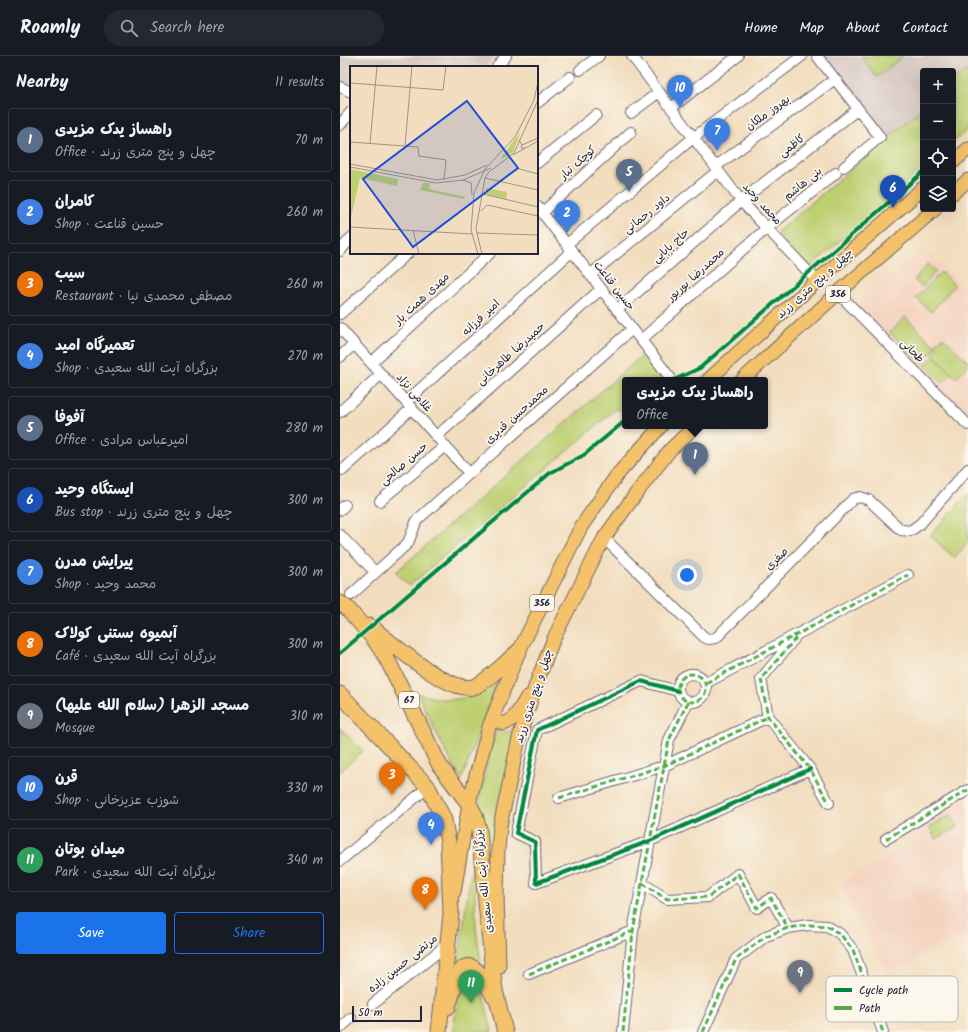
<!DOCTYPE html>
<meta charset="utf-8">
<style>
body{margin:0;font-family:Kalam,"Playpen Sans Arabic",sans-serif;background:#242831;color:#f1f3f6}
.controls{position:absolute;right:12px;top:12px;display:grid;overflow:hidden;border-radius:4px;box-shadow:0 4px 16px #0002}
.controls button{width:36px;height:36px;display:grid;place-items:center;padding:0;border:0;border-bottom:1px solid #363941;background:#171b24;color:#f1f3f6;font:20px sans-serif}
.scale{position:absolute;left:12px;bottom:10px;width:70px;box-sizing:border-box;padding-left:4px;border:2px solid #22223b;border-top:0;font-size:11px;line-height:14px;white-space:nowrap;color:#22223b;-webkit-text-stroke:3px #fbf7ec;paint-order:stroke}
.you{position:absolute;left:347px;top:519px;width:14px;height:14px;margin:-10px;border:3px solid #fff;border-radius:50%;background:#1a73e8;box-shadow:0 0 0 6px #1a73e833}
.badge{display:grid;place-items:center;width:26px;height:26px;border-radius:50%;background:#1a73e8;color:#fff;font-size:13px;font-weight:700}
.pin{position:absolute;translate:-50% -33px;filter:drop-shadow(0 1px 2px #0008)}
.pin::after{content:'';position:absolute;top:21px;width:14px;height:12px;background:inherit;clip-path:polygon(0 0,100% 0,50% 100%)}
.popup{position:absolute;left:282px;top:321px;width:146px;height:52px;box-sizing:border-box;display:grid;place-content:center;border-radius:4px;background:#171b24;filter:drop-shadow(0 1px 3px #0005);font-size:13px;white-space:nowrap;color:#9ea1a6}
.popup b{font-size:15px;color:#f1f3f6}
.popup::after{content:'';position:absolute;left:50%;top:100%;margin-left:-8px;border:8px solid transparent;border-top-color:#171b24}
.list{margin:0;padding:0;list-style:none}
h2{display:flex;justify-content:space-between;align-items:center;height:52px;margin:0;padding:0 16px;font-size:17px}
h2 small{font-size:13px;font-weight:400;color:#9ea1a6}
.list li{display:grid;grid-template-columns:26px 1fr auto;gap:12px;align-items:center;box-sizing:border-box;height:64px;margin:0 8px 8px;padding:0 8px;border:1px solid #363941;border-radius:4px}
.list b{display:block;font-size:15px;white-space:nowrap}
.list p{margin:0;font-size:13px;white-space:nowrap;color:#9ea1a6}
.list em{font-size:13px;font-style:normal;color:#9ea1a6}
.actions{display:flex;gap:8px;padding:12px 16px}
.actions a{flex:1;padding:9px 0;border:1px solid #1a73e8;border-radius:4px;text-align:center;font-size:14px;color:#1a73e8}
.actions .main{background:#1a73e8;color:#fff}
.icon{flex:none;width:22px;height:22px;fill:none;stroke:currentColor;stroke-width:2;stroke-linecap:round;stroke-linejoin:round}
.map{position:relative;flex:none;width:628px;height:976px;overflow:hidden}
header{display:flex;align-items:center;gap:24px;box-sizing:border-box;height:56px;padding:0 20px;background:#171b24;border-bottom:1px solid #363941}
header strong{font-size:19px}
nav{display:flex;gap:22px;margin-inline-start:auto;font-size:14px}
.search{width:280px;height:36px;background:#242831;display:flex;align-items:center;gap:10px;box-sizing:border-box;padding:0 14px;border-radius:22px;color:#9ea1a6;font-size:15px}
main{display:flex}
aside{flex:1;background:#171b24}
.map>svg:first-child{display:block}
.built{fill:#f4d3c0}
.industrial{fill:#d0c0bc}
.green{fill:#becf71;stroke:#707856}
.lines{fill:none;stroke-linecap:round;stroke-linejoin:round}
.minor-casing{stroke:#6b6369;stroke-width:12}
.major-casing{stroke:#6b6369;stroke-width:15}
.highway-casing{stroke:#6b6369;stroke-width:17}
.minor{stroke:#fff;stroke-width:10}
.major{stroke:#f3c26a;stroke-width:13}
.highway{stroke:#f3c26a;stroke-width:15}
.quiet{stroke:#53aa46;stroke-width:3;stroke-dasharray:6 3;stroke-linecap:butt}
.cycleway-casing{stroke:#fbf7ec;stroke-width:6}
.cycleway{stroke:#00873e;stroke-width:4}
.labels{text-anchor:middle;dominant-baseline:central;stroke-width:3.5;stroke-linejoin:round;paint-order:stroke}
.shield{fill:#fbf7ec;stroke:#636270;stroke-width:1}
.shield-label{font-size:10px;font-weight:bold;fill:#22223b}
.street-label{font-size:11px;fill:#22223b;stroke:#fbf7ec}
.inset-road{fill:none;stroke:#9f928a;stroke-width:1}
.view{fill:#1d4ed8;fill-opacity:0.15;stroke:#1d4ed8;stroke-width:2}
.inset-edge{fill:none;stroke:#22223b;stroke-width:2}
.key{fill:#fbf7ec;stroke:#bab7b7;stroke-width:1}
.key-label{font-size:11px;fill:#22223b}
</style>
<header>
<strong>Roamly</strong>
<div class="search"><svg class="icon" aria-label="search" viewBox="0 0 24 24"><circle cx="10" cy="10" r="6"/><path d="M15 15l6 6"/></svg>Search here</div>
<nav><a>Home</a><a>Map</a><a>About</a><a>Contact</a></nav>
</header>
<main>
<aside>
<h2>Nearby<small>11 results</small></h2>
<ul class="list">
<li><span class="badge" style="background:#5c6f8a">1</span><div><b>راهساز یدک مزیدی</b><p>Office · چهل و پنج متری زرند</p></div><em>70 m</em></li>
<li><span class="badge" style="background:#3f7fe0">2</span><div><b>کامران</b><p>Shop · حسین قناعت</p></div><em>260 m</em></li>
<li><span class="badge" style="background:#e8710a">3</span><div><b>سیب</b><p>Restaurant · مصطفی محمدی نیا</p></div><em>260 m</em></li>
<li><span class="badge" style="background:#3f7fe0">4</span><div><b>تعمیرگاه امید</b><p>Shop · بزرگراه آیت الله سعیدی</p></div><em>270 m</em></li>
<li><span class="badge" style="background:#5c6f8a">5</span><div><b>آفوفا</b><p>Office · امیرعباس مرادی</p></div><em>280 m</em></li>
<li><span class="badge" style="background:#1a4fb4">6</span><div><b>ایستگاه وحید</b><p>Bus stop · چهل و پنج متری زرند</p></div><em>300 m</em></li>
<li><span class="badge" style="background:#3f7fe0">7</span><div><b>پیرایش مدرن</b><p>Shop · محمد وحید</p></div><em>300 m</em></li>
<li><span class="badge" style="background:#e8710a">8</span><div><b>آبمیوه بستنی کولاک</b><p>Café · بزرگراه آیت الله سعیدی</p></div><em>300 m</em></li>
<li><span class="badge" style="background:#6b7280">9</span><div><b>مسجد الزهرا (سلام الله علیها)</b><p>Mosque</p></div><em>310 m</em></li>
<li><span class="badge" style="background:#3f7fe0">10</span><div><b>قرن</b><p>Shop · شوزب عزیزخانی</p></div><em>330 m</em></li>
<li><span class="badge" style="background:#2e9e5b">11</span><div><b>میدان بوتان</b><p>Park · بزرگراه آیت الله سعیدی</p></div><em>340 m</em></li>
</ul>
<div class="actions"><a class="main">Save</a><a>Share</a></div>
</aside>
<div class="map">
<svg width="628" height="976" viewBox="0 0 628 976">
<rect width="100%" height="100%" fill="#fbf7ec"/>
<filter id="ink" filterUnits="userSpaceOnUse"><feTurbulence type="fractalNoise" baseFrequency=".025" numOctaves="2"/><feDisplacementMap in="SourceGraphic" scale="8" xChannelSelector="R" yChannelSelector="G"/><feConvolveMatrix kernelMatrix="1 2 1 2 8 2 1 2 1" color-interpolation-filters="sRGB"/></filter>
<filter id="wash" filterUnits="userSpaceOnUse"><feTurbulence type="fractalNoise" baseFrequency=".012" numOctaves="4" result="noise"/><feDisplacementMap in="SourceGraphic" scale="16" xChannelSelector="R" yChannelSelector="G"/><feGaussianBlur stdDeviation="0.9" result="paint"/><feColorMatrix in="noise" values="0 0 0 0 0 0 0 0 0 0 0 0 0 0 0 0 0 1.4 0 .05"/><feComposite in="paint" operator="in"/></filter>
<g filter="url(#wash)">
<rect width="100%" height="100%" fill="#f2ddbe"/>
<path class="built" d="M583,192L628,234V296L550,221Z
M549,222L593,263L619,291L628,299V362L515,250Z
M628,741V821L613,828L579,768Z
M584,781L613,830L628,823V893L624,895L615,880L550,920L499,827Z"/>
<path class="industrial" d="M0,0H155L146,11H11V30L0,25Z
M484,0H628V13L613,26V15H583V52L550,82Z"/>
<path class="green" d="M521,0H563L537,21Z
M628,13V73L613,86V26Z
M583,52V112L468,213L437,176Z
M588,208L596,215L582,231L574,224Z
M601,216L615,229L591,256L576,242Z
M565,261L596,291L581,307L550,277Z
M603,281L628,306V310L616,322L592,297L598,291L595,288Z
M306,296L327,324H285V360L277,352L69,530L56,516Z
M594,300L612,318L603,327L585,309Z
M628,438V487L614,502L590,479Z
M158,622L122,723L106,697L77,637C96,643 116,647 134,638C143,634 150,627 158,622Z
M182,664L152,804L147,775L140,754V737L156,672C167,681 173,673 182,664Z
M0,672L23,695L0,716Z
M611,759L618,771L596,783L589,771Z
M134,804L136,872L141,908L133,903L124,905L117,914L129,828Z
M127,918H131L142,931L152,976H114V967L119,928Z"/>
</g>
<g filter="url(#ink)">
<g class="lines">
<defs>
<path id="minor" d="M292,0L401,145L477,225
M477,0L540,81L504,111
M157,11L166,0
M240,14L259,0
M0,31L11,36
M197,47L230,21
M331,52L398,0
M291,57L319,36
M0,69L11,56
M197,107L256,59
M375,111L495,23
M197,150L332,324
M202,157L291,76
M227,188L353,82L462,0
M0,195L11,182
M250,219L378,115
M498,237L628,369
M277,254L401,145L518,53
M0,258L68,197
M0,272L129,417
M301,284L427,172L496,117
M0,301L14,288
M31,307L150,197
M66,346L232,195
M0,356L41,318
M97,380L261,233
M3,414L72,352
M40,445L105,390
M0,454L5,449
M0,479L35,516
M264,482L364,581L368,583L376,582L513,443L520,441L529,444L561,474L570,475L580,468L628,413
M11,539L68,487L77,464L292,273
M454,583L421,623L428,661L470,713L489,747
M338 632a14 14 0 1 1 28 0a14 14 0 1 1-28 0Z
M366,627L568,519
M338,635L301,625L197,674L176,777L195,786L196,827L310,785L470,713
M219,742L324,710L428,661
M546,783L628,734
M0,805L88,731
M302,827L327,843L368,841L398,818L417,852L431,842L448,872
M189,918L293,875
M33,948L109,887
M0,972L11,962
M283,976L293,875L329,684L348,646
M363,976L396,903L426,880L448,872L468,869L487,870L500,878L513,894L543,976"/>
<path id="major" d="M613,106L628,93
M613,137L628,124
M368,324L477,225L583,132
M402,324L498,237L595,153
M153,660L159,666L164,668C175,664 181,651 187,641
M114,836L129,748L134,727L149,671L179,595L241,471L277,419L321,370
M159,911L157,839L158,794L160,770L179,682L196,628L214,582L264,482L295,439L330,394L355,370"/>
<path id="highway" d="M0,547L7,552L34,583L46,601L100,710L129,748L135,759L139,774L153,917L155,934L165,976
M30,570C51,586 107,637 133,631C144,629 169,603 179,595
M0,638L88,731L104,764L108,786L111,857L99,976
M108,951C111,941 114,930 118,920C130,894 147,928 153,939"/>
</defs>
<use href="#minor" class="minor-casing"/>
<use href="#major" class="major-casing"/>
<use href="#highway" class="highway-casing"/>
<use href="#minor" class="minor"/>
<use href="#major" class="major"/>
<use href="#highway" class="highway"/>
<path class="quiet" d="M456,582L421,623L428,661L470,713L489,747
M338 632a14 14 0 1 1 28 0a14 14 0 1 1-28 0Z
M366,627L568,519
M219,742L324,710L428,661
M546,783L628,734
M302,827L327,843L368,841L398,818L417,852L431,842L448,872
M189,918L293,875
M283,976L293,875L329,684L348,646
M363,976L396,903L426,880L448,872L468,869L487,870L500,878L513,894L543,976"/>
<defs>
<path id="cycleway" d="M334,324L360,312L583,116
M0,597L210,417L244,399L285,365
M338,635L301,625L197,674L176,777L195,786L196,827L310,785L470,713"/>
</defs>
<use href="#cycleway" class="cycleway-casing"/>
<use href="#cycleway" class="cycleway"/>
</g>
</g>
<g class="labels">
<g class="shield">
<rect x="486" y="230" width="24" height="16" rx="3"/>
<rect x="190" y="539" width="24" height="16" rx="3"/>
<rect x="59" y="636" width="20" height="16" rx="3"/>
</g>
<g class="shield-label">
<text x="498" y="238">356</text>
<text x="202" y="547">356</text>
<text x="69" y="644">67</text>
</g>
<g class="street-label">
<text transform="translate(428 57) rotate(-36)">بهروز ملکان</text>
<text transform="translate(452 90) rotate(-38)">کاظمی</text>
<text transform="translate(238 107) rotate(-42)">کوچک تبار</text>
<text transform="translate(463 128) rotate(-39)">بنی هاشم</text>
<text transform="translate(422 148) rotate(48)">محمد وحید</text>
<text transform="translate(307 158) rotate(-39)">داود رحمانی</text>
<text transform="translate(331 190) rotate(-42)">حاج بابایی</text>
<text transform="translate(356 219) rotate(-42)">محمدرضا بوربور</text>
<text transform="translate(475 228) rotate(-42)">چهل و پنج متری زرند</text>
<text transform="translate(274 230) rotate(52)">حسین قناعت</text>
<text transform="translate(82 243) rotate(-43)">مهدی همت یار</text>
<text transform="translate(141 262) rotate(-43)">امیر فرزانه</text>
<text transform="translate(572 295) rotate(45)">طحانی</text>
<text transform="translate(171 298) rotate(-42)">حمیدرضا طاهرخانی</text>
<text transform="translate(74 337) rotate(48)">غلامی نژاد</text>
<text transform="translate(177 359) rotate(-42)">محمدحسن قدیری</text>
<text transform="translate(64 408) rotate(-41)">حسن صالحی</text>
<text transform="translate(437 503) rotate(-45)">صفری</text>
<text transform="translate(194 640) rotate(-72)">چهل و پنج متری زرند</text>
<text transform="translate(144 825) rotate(-96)">بزرگراه آیت الله سعیدی</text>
<text transform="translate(63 908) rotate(-39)">مرتضی حسین زاده</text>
</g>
</g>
<g transform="translate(10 10)">
<rect width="188" height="188" fill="#f2ddbe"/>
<path d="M170,67L163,86L152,93V90ZM0,103L48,113L47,120L10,112L0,155ZM73,117H80L79,123L115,131L114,133L70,124ZM136,122L157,126L156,133L136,128Z" fill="#becf71"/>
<path class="inset-road" d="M0,17L93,24L96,0M169,74L172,79L171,82H175M0,76L68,81L69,90L96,94L94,114M20,78L27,0M172,79L188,72M55,80L62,0M163,89L188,75M0,98L87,114L115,109L137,99M0,101L86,117L113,114L141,102M166,102L188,108M135,112L188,124M113,114L121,117L122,129M133,128L188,141M131,145L137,139L188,150M0,161L122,168M63,164L69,188M127,167L188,169M128,188L121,164L124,127L135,103L165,71L184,34L188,16M132,188L126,163L135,112L139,106L164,87L188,34"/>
<path class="view" d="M117,35L168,102L63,181L13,113Z"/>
<rect width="188" height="188" class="inset-edge"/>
</g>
<rect x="486" y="920" width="132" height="46" rx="6" class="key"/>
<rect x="494" y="932" width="18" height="4" fill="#00873e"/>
<rect x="494" y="950" width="18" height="4" fill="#53aa46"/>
<g class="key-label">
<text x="519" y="938">Cycle path</text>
<text x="519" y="956">Path</text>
</g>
</svg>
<div class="controls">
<button>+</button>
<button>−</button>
<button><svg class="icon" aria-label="locate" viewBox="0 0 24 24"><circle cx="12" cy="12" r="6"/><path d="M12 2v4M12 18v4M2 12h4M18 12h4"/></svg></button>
<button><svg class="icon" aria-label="layers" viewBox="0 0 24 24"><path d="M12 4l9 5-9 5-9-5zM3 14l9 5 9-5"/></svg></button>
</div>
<div class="scale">50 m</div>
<div class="you"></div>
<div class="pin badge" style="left:355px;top:419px;background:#5c6f8a">1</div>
<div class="popup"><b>راهساز یدک مزیدی</b>Office</div>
<div class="pin badge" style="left:227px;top:177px;background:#3f7fe0">2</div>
<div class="pin badge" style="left:52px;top:739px;background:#e8710a">3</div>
<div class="pin badge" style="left:91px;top:789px;background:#3f7fe0">4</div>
<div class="pin badge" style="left:289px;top:136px;background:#5c6f8a">5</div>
<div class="pin badge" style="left:553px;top:152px;background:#1a4fb4">6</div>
<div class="pin badge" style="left:377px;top:95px;background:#3f7fe0">7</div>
<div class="pin badge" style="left:85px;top:854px;background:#e8710a">8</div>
<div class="pin badge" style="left:460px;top:937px;background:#6b7280">9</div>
<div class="pin badge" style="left:340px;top:52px;background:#3f7fe0">10</div>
<div class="pin badge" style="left:131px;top:947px;background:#2e9e5b">11</div>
</div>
</main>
